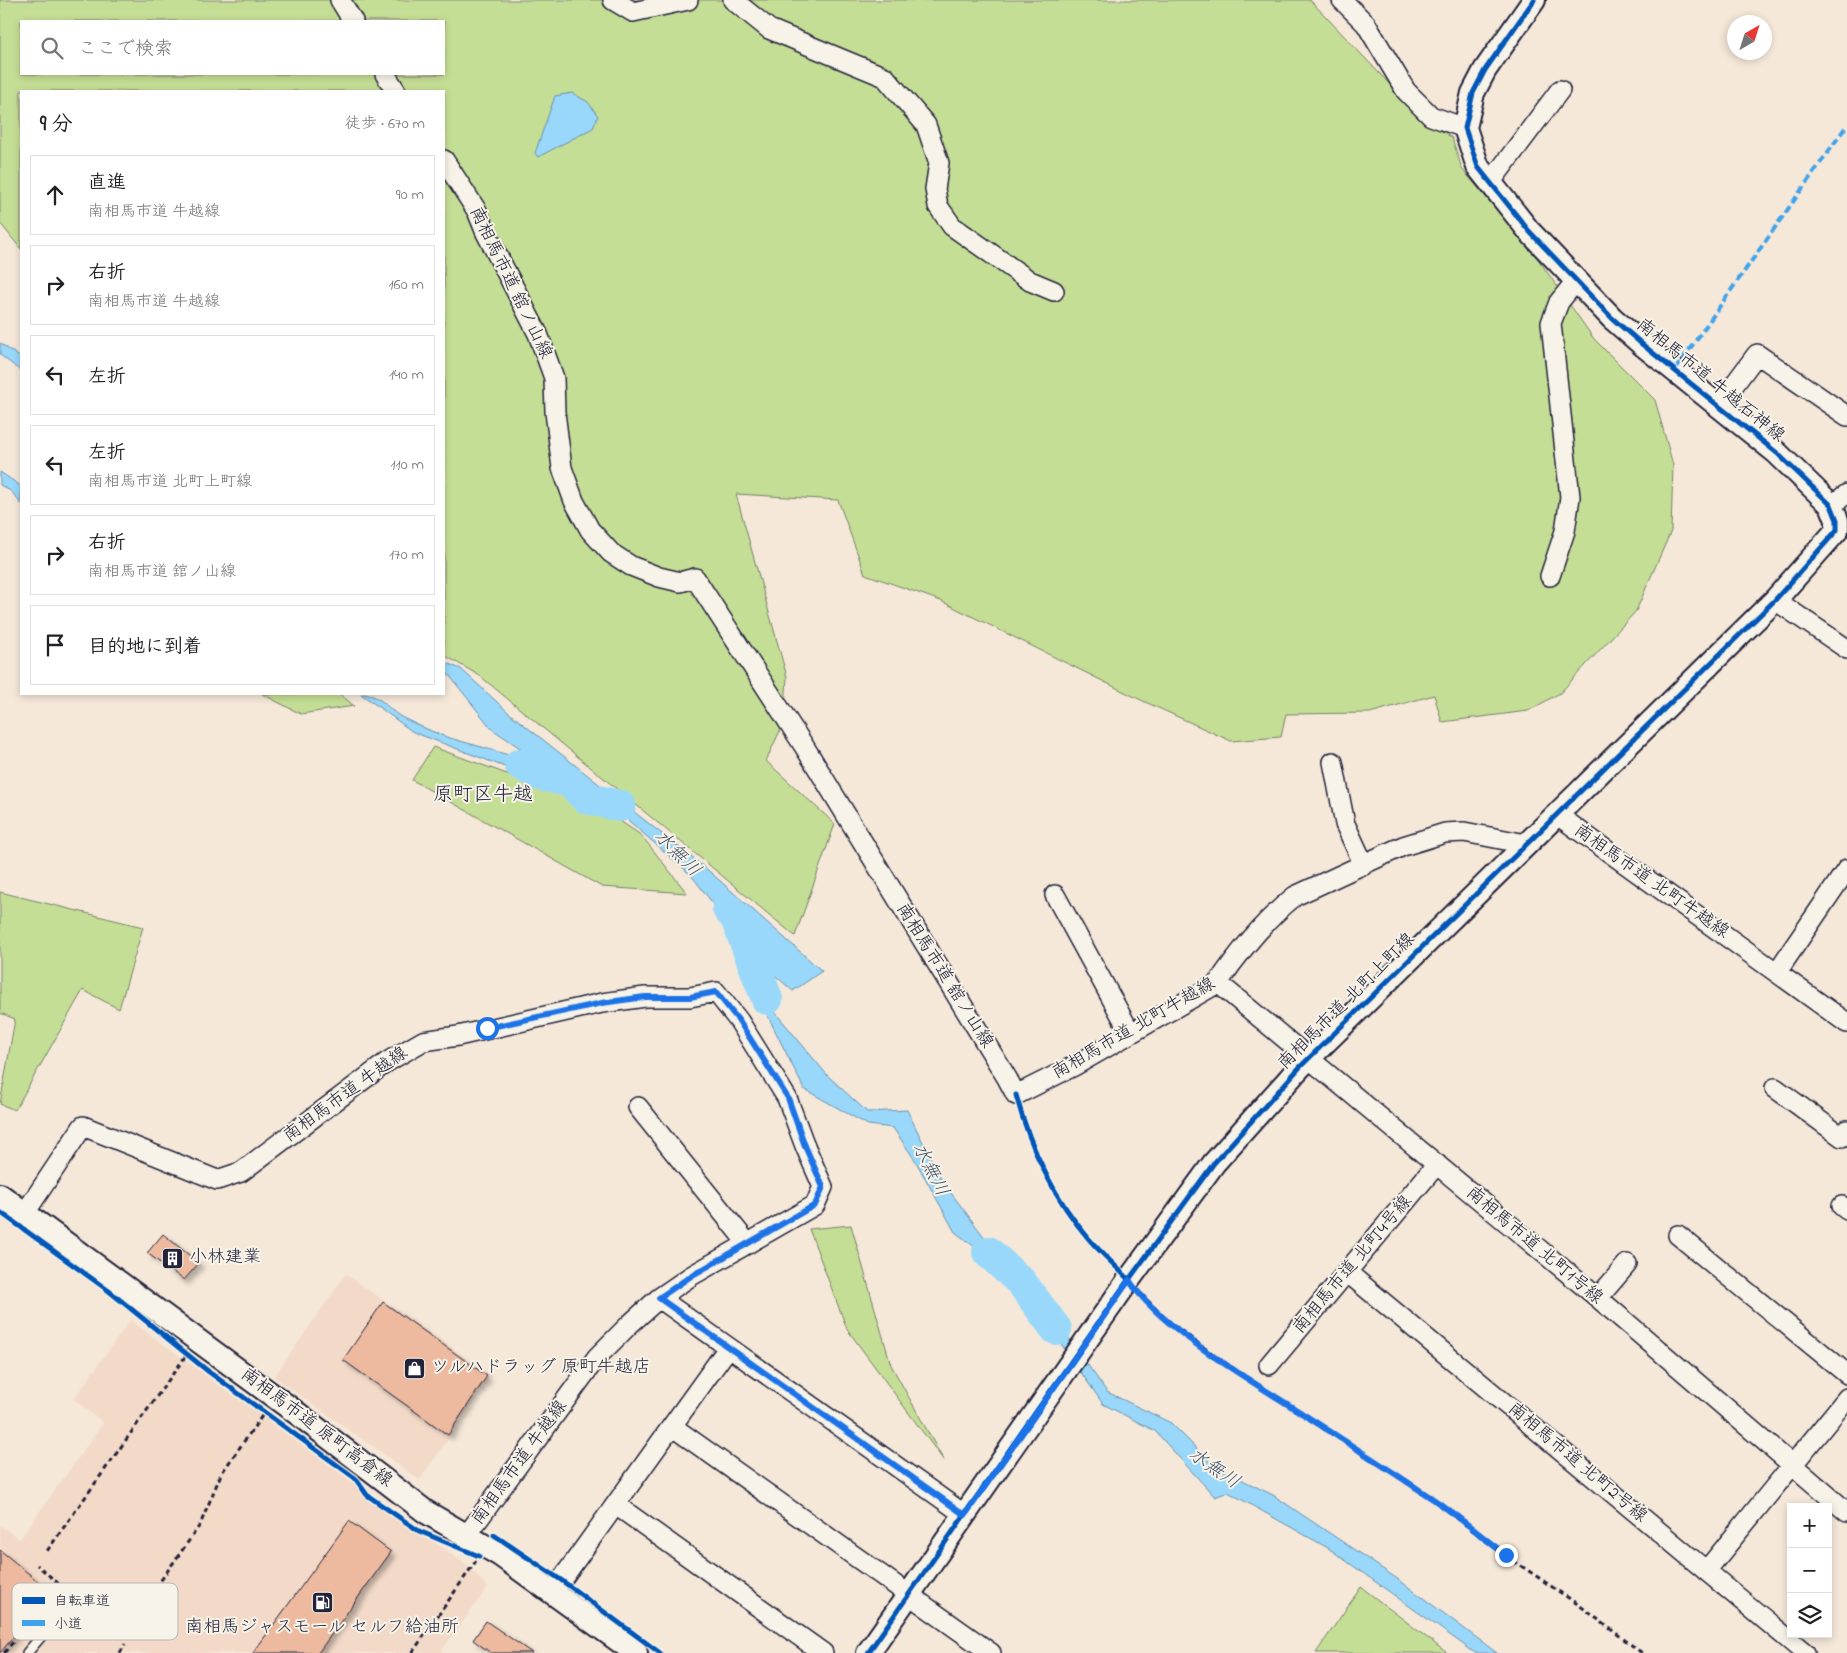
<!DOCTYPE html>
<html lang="ja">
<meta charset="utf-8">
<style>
body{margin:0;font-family:"Indie Flower","Klee One",sans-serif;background:#f6f6f6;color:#202124}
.controls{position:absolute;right:15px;bottom:15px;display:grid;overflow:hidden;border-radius:0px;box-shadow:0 2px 8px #0003}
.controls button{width:45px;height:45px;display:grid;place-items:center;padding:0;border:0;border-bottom:1px solid #e0e0e0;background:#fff;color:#202124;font:25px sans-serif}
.compass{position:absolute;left:1727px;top:15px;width:45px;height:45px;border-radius:50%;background:#fff;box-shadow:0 2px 8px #0003;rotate:39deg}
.stop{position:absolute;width:15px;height:15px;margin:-11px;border:4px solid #1a73e8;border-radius:50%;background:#fff}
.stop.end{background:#1a73e8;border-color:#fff;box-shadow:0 1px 5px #0008}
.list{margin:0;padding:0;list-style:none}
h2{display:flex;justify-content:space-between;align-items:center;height:65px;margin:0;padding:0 20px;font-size:21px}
h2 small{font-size:16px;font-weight:400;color:#757577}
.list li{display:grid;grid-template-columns:32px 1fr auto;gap:15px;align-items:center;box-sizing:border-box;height:80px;margin:0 10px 10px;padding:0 10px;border:1px solid #e0e0e0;border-radius:0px}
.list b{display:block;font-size:19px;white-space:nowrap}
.list p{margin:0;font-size:16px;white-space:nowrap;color:#757577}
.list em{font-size:16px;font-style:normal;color:#757577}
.icon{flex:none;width:28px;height:28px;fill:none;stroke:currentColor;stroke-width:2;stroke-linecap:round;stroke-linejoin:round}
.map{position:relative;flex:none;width:1847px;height:1653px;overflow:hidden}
.search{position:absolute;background:#fff;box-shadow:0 2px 8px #0003;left:20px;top:20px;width:425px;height:55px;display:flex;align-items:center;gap:12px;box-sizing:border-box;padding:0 18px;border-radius:0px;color:#757577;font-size:19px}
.panel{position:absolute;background:#fff;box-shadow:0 2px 8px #0003;left:20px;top:90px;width:425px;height:605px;border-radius:0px}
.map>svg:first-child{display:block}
.built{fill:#f3dac8}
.green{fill:#c5de95;stroke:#748068;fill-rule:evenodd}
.water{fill:#99d8fa;stroke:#698fae}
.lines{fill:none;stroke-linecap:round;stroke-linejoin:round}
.river{stroke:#99d8fa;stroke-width:32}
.building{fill:#edba9f;stroke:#22223b;filter:url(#shadow)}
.service-casing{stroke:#22223b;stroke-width:12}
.minor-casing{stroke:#22223b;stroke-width:22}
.tertiary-casing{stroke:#22223b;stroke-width:26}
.path{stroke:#22223b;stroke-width:3;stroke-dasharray:5 4;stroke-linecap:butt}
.service{stroke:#f7f3e8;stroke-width:9}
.minor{stroke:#f7f3e8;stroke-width:19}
.tertiary{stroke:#f7f3e8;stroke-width:22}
.quiet{stroke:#3ea2ec;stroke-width:4;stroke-dasharray:8 4;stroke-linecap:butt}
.cycleway-casing{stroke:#f7f3e8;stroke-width:8}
.cycleway{stroke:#0057b8;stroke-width:5}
.route{stroke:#1a73e8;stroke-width:6}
.labels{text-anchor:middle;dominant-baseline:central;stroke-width:4;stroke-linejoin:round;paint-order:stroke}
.street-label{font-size:18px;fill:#22223b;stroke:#f7f3e8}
.poi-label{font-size:18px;fill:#22223b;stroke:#f7f3e8;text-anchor:start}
.water-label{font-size:19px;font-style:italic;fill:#40506b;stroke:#f7f3e8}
.quarter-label{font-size:20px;fill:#22223b;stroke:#f7f3e8}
.key{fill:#f7f3e8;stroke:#b7b4b4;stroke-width:1}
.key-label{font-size:14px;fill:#22223b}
</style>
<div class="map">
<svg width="1847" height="1653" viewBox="0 0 1847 1653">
<defs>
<filter id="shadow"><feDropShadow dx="4.5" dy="4.5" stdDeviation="2.5" flood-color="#0004"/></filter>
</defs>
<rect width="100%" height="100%" fill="#f5e8d9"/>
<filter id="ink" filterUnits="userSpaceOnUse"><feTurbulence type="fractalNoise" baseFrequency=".02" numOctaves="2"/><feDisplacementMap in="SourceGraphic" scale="10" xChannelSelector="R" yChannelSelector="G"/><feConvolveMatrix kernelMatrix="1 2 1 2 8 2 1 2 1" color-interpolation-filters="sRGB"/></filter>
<g filter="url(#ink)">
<path class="built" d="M346,1274L491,1376L420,1480L274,1377Z
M130,1320L465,1564L488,1587L440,1653H0V1525L20,1539L103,1423L74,1399Z"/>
<path class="green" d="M0,0H1310L1416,112L1452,138L1462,169L1533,252L1594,339L1655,400L1673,465L1671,531L1636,611L1560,693L1528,711L1442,722L1434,695L1370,713L1286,714L1281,737L1231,741L1143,701L941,601L865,574L838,500L736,494L787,677L784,722L766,761L835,824L795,936L480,676L444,655V91H21V249L0,223ZM21,21H444V74H21Z
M262,694H340L354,706L301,714Z
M433,747L600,808L641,835L687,893L602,887L412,780Z
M0,892L143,927L119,1009L83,990L15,1110L0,1104L15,1019L0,1013Z
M851,1225L891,1365L944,1461L847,1329L809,1229Z
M1361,1587L1447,1653H1316Z"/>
<path class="water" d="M572,93L588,102L598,116L593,128L538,157L535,153L555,96Z
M0,343L21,358V371L0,355Z
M0,472L21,486V504L12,492L0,485Z
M444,662L461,669L508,712L710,872L822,971L793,991L757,960L770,1006L828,1076L867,1112L907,1110L942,1181L991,1246L1037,1293L1107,1392L1171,1423L1214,1466L1273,1495L1399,1580L1497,1653H1475L1328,1548L1228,1492L1215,1497L1155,1431L1103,1404L1027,1295L1036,1293L955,1232L915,1160L893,1128L868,1125L804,1089L751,982V953L691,875L622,815L610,807L413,732L361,694C382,694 386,709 403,718C415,724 429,730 441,735C468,745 551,761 563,785L596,799L492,729L449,675L444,673Z"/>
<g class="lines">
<path class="river" d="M520,764L540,775L569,781L586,798L620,806
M728,909L736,918L767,999
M988,1252L1021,1282L1056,1329"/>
</g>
<path class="building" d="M163,1234L199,1263L184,1280L147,1253Z
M383,1302L487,1376L448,1435L343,1360Z
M349,1521L391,1552L318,1653H253Z
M0,1550L51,1592L0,1653Z
M486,1621L532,1653H491L473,1640Z"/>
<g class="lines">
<defs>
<path id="service" d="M27,1653L60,1614"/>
<path id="minor" d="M340,0L353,21
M613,0L633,12L688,0
M733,0L769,29L885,77L926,125L939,163L935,189L938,206L952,226L1030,281L1054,291
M1342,0L1366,24L1406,91L1431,116L1465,128
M385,74L396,91
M444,160L477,211L486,233L538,334L554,378L555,412L562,468L574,501L590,530L611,553L631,566L659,577L680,582L695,578L804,746L1007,1078L1016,1095L1074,1066L1218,983C1239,952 1265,920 1295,896L1403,846L1445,833L1464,832L1526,844
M1490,183L1560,90
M1719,405L1757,354L1847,416
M1831,505L1847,494
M1550,576L1565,531L1570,497L1551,323L1559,302L1576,281
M1775,600L1847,649
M1333,762L1345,824L1364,865
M1556,814L1847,1023
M1055,895L1130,1032
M1777,972L1847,869
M1218,983L1598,1298L1847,1512
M1775,1088L1842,1137L1847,1130
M638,1107L748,1244
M1842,1206L1847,1210
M25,1213L83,1126L217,1180L241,1172L387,1062L423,1041L458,1036L602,1003L645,997H690L716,992L739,1021L787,1098L805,1146L823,1187L815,1205L691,1276L659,1298L630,1324L597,1357L467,1535
M1678,1235L1847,1374
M1348,1273L1805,1653
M659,1298L965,1515
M1598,1298L1627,1264
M1269,1365L1437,1164
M673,1427L991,1653
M616,1505L823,1653
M1706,1571L1847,1398
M552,1593L728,1348"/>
<path id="tertiary" d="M0,1195L298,1414L426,1512L500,1555L636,1653
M868,1653L1125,1285L1214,1163L1300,1067L1775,600L1837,530V520L1831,505L1777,453L1643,345L1612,318L1529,231L1478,167L1465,128L1473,93L1485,70L1534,0"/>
</defs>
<use href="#service" class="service-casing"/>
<use href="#minor" class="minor-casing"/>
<use href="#tertiary" class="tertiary-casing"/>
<path class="path" d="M1141,1294L1166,1320L1200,1345L1242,1375L1432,1498L1505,1555L1579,1605L1642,1653
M47,1551L187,1354
M138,1619L147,1600L200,1525L221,1474L264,1413
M4,1653L60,1585L37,1565
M120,1653L125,1644
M412,1653L476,1561"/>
<use href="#service" class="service"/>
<use href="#minor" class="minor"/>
<use href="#tertiary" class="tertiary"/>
<path class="quiet" d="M1675,370L1847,125"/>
<defs>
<path id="cycleway" d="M1016,1095C1030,1147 1053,1197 1089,1239C1101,1253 1116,1266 1129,1280
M0,1212L109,1291L209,1372L355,1478L367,1495L419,1531L479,1556
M494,1535L561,1580L660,1653
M868,1653L1125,1285L1214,1163L1300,1067L1775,600L1837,530V520L1831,505L1777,453L1643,345L1612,318L1529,231L1478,167L1465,128L1473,93L1485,70L1534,0"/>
</defs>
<use href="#cycleway" class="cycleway-casing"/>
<use href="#cycleway" class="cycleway"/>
</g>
</g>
<g class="lines" filter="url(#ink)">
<path class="route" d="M487,1028L602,1003L645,997H690L716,992L739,1021L788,1098L805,1146L823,1187L815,1205L691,1276L659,1298L965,1515L1129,1280C1161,1329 1250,1380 1300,1412C1343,1440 1387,1468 1430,1497C1456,1514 1481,1536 1506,1555"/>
</g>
<defs>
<symbol id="building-square" viewBox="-11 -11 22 22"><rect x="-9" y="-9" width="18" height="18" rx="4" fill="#22223b" stroke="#f7f3e8"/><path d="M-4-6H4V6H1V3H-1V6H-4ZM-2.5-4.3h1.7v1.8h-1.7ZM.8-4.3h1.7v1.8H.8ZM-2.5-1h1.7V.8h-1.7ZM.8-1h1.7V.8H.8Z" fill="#fff"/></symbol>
<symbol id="shop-square" viewBox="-11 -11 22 22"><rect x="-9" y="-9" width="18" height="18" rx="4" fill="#22223b" stroke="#f7f3e8"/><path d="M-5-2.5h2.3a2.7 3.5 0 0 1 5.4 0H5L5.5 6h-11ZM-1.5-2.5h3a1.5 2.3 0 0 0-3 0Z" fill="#fff"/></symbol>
<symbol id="fuel-square" viewBox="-11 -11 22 22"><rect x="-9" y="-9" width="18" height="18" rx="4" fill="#22223b" stroke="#f7f3e8"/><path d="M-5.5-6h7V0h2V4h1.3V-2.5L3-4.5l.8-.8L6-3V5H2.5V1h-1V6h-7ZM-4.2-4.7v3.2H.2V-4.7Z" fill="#fff"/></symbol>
</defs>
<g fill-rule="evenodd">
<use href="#building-square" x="160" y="1246" width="25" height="25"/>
<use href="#shop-square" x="402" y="1356" width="25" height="25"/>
<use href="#fuel-square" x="310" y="1590" width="25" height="25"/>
</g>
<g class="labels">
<g class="street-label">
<text transform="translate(510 283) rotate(64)">南相馬市道 舘ノ山線</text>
<text transform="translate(1710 381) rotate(39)">南相馬市道 牛越石神線</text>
<text transform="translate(1651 882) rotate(35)">南相馬市道 北町牛越線</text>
<text transform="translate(944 976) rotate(58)">南相馬市道 舘ノ山線</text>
<text transform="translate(1347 1002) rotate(-45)">南相馬市道 北町上町線</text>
<text transform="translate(1134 1029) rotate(-30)">南相馬市道 北町牛越線</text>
<text transform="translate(346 1095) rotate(-36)">南相馬市道 牛越線</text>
<text transform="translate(1534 1246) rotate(40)">南相馬市道 北町1号線</text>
<text transform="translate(1353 1265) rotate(-50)">南相馬市道 北町4号線</text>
<text transform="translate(316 1428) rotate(37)">南相馬市道 原町高倉線</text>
<text transform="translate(520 1463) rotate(-54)">南相馬市道 牛越線</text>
<text transform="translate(1577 1463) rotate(40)">南相馬市道 北町2号線</text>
</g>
<g class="poi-label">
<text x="189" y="1258">小林建業</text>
<text x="431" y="1368">ツルハドラッグ 原町牛越店</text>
<text x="322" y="1628" text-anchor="middle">南相馬ジャスモール セルフ給油所</text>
</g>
<g class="water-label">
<text transform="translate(677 854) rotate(45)">水無川</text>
<text transform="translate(930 1170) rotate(63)">水無川</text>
<text transform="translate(1214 1469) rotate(34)">水無川</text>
</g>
<g class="quarter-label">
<text x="483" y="795">原町区牛越</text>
</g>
</g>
<rect x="12" y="1583" width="166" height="57" rx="8" class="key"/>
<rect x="22" y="1597" width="23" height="7" fill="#0057b8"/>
<rect x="22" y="1620" width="23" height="6" fill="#3ea2ec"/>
<g class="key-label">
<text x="54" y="1605">自転車道</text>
<text x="54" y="1628">小道</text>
</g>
</svg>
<div class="controls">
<button>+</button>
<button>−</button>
<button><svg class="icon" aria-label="layers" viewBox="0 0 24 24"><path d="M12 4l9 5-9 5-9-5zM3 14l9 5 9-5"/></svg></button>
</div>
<svg class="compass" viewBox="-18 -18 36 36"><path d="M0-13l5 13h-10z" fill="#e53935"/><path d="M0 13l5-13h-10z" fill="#757577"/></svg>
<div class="stop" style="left:487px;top:1028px"></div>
<div class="stop end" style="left:1506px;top:1555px"></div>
<div class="search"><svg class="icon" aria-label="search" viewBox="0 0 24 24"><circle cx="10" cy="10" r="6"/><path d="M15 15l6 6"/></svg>ここで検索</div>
<section class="panel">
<h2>9 分<small>徒歩 · 670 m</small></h2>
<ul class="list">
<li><svg class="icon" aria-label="ahead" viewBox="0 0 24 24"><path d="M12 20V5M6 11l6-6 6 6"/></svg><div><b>直進</b><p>南相馬市道 牛越線</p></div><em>90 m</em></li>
<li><svg class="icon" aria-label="right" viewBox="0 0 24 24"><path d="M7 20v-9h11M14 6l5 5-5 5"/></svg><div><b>右折</b><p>南相馬市道 牛越線</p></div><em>160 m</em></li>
<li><svg class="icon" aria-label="left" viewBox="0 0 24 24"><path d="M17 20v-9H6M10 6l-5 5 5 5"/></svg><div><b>左折</b></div><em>140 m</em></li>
<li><svg class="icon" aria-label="left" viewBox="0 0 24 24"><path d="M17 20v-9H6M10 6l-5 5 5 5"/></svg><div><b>左折</b><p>南相馬市道 北町上町線</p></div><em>110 m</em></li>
<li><svg class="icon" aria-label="right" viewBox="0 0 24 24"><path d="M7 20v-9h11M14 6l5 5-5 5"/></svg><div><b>右折</b><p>南相馬市道 舘ノ山線</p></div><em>170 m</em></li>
<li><svg class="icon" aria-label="arrive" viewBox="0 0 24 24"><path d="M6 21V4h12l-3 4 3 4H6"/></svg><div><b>目的地に到着</b></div></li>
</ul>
</section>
</div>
